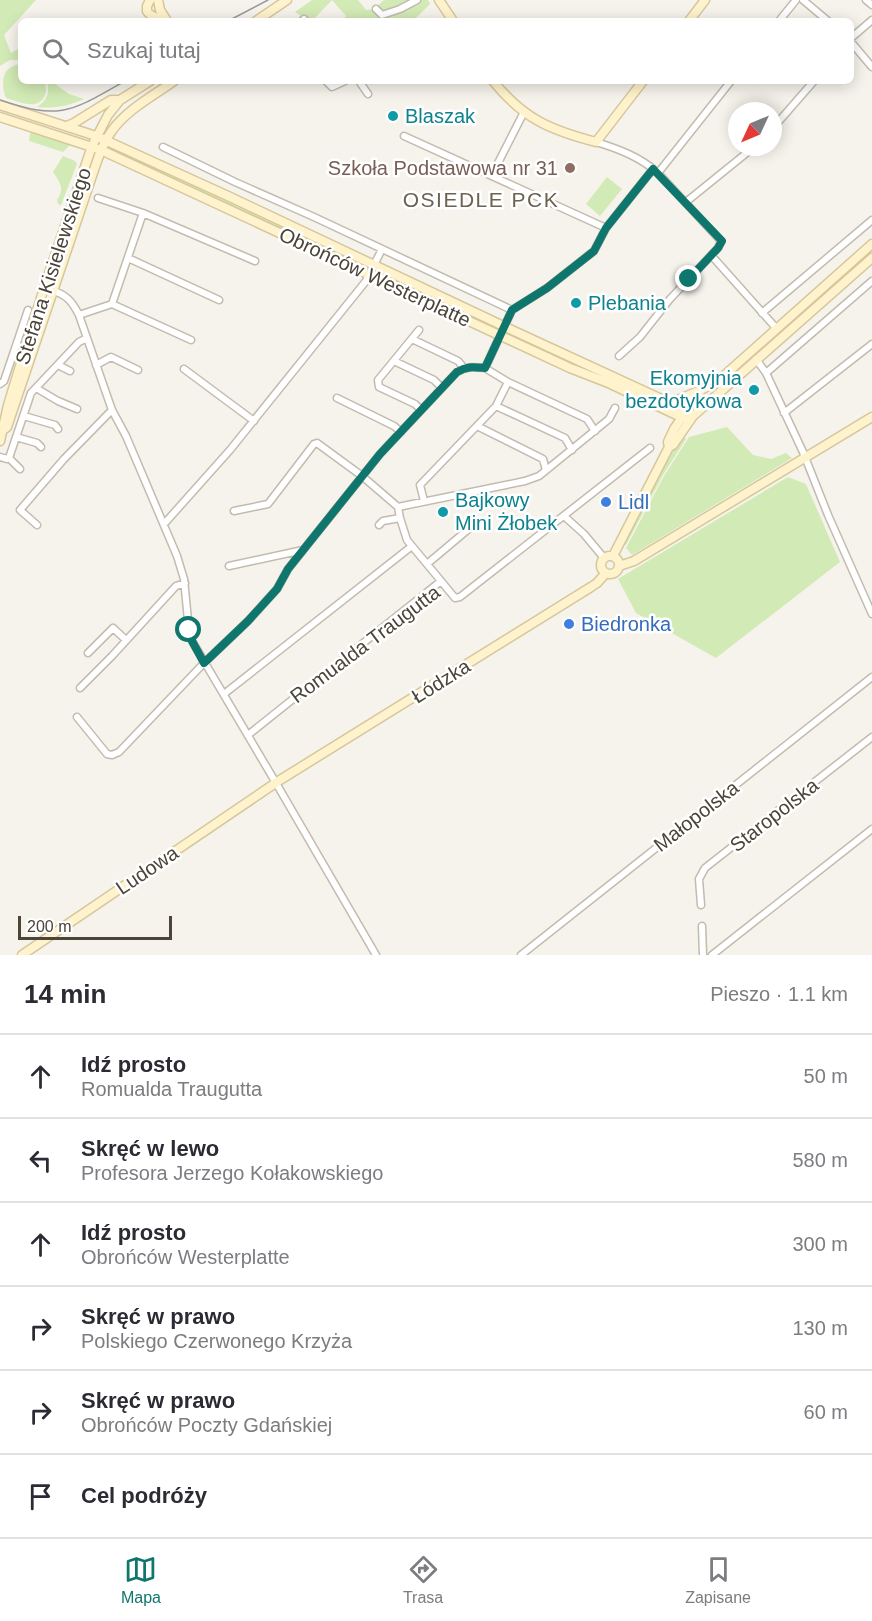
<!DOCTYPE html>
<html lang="pl">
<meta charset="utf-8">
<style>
body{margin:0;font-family:Arial,sans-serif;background:#f7f7f7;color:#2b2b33}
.compass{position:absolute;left:728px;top:102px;width:54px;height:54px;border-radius:50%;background:#fff;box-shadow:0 3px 15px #0003;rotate:226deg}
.scale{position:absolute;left:18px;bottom:15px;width:154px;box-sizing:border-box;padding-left:6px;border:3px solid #4b4439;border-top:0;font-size:16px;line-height:21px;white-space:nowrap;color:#4b4439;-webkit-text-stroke:4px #fff;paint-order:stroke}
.stop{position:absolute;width:18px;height:18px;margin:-14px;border:4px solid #0f766e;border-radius:50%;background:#fff}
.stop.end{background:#0f766e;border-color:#fff;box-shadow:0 2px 6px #0008}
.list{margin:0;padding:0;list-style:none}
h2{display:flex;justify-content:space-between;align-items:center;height:78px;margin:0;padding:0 24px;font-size:26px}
h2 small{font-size:20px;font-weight:400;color:#7c7c81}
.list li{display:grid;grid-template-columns:39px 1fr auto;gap:18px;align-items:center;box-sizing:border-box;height:84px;padding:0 24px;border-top:2px solid #e1e1e2}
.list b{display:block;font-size:22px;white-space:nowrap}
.list p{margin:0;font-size:20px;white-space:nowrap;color:#7c7c81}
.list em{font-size:20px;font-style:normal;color:#7c7c81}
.icon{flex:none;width:33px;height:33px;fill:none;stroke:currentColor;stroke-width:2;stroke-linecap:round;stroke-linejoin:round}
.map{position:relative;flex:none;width:872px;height:955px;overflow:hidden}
.search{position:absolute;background:#fff;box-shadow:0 3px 15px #0003;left:18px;right:18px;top:18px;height:66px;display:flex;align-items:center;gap:15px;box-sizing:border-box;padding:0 21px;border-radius:9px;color:#7c7c81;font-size:22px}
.sheet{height:582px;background:#fff}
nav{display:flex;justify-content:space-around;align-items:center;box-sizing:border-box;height:84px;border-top:2px solid #e1e1e2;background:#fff;font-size:16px;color:#7c7c81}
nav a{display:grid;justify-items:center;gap:3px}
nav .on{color:#0f766e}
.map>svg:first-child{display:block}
.green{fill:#d2eab5}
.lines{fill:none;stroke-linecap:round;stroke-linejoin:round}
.street-casing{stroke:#c2bbae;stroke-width:9}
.secondary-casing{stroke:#d6c79b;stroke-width:11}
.street{stroke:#fff;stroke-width:6}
.secondary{stroke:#fff3cd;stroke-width:8}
.tram{stroke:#9a9a9a;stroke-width:1.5}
.route{stroke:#0f766e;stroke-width:8}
.culture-dot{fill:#0f9aa8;stroke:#fff;stroke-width:2}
.education-dot{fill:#8d6e63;stroke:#fff;stroke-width:2}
.shop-dot{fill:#3f7fe0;stroke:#fff;stroke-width:2}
.labels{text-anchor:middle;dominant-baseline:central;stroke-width:5;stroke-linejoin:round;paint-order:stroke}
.culture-label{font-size:20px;fill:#0d838f;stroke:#fff;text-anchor:start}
.education-label{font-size:20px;fill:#785e54;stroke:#fff;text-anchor:end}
.street-label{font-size:20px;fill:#4b4439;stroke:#fff}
.shop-label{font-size:20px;fill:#366cbe;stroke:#fff;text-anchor:start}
.neighbourhood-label{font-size:21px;letter-spacing:1.5px;fill:#6e6250;stroke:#fff}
</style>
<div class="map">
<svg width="872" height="955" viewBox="0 0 872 955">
<rect width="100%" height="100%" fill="#f6f3ec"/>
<path class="green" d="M0,0H36L4,35L11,53L21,47V60H10L0,66Z
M312,0H358L366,10L374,9L384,0H428L430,4L413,21H342L346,16L332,0L312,21H309L295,12Z
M21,64V81H44C46,86 47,90 45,95C38,112 18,101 6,98C0,82 2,66 21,64Z
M47,81H51L69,94L84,99C68,106 54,109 37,107C47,101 50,92 47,81Z
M32,132H34L72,143L63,152L29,141L30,134Z
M121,153L154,168L196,185L359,260L358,262L302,236L278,227L120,155Z
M63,156L75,161L77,164L61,205L58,204L57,200C65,189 60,182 53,172Z
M607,177L622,189L600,216L586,204Z
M727,427L753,455L771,459L786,453L792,458L632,555L626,548L664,476L689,437Z
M683,436L686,439L663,475L626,545L622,544L663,467Z
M788,477L806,484L840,562L716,658L636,613L618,579Z"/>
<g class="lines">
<defs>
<path id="street" d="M803,0L828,21
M866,0L872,5
M376,9L382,15L400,9L417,0
M302,21L304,19L306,21
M779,21L796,0
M851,38L872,20
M851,42L872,67
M326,81L332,87L345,81
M359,81L368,94
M773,128L814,81
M404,136L606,228
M596,142C619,149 640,157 658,173L721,241L718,248L670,299L640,337L619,356
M497,165L524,112
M658,173L731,81
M98,198L143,213L255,261
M686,202L754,147
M711,255L776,328
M128,258L219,300
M50,290C66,294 72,301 79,315L112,410L126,436L177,556L184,579L189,631L192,641L276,783L376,955
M112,304L191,340
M512,310L547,288L594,251L606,228L653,169
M762,313L872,220
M79,315L112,304L143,213
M419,330L378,380L379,387L415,404L421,410
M412,339L458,361L464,368
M756,359L766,373L803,452L828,515L872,614
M394,361L434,380L442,388
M58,365L70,371
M96,365L111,357L138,370
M184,369L254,421
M766,373L872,281
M508,382L587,419L595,431
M0,384L4,381L28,310
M36,388L58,401L77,409
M337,398L394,426L401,432
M496,406L565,438L572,450
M784,413L872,344
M24,416L55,425L58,429
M477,426L543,459L546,470
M16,437L37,443L41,447
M0,457L7,459L9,458L31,393L79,342L87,338
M9,458L20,469
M424,501L420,485L496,406L508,382L485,368
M398,507L525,481L539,476L609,419L615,408
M234,511L268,504L314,444L317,443L362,476L398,507L400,518L407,540L441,581
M564,516L584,534L604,558
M164,524L230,450L366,281L382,249
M37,525L20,510L64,459L112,410
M379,525L383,521L400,518
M427,564L471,527L472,524
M229,566L303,550
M88,653L113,628L126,640
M80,688L112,656L176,586L185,583
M224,694L412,546
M77,717L107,754L112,755L119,752L204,663L248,621L277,589L288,569L380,454L457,372C467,366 473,367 485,368L512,310L314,217L235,182L163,147
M248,735L441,581L455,598L460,597L650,448
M701,905L699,879L705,868L872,737
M702,926L703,955
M521,955L872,677
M712,955L872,829"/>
<path id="secondary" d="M150,0L147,6V11C150,17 158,17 163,21
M158,0L160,10L167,21
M439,0L453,21
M256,21L287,0
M689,21L705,0
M493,81C524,119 550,130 596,142L643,81
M0,105L96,136L228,196L514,331L670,403L693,416L673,445L669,447
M0,117L101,150L570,368L606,382L683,418L693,416L872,258
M67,126L74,123L111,100H120
M670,403L701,390
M3,430L7,427L95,167C99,155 103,143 111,132C126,110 153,96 174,81
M0,441L8,405L44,288L92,146L108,115L120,100L150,81
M601 565a9 9 0 1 1 18 0a9 9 0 1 1-18 0Z
M613,556L669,447L668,442L674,429L701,390L719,380L872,244
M619,566L634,561L872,417
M22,955L280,780L591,587L597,583L606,573"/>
</defs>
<use href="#street" class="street-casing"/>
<use href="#secondary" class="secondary-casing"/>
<use href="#street" class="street"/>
<use href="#secondary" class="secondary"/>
<path class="tram" d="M228,21L268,0
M0,100C61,121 72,111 125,81"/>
</g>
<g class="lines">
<path class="route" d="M189,630L192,641L204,663L248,621L277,589L288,569L380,454L457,372C467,366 473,367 485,368L512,310L547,288L594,251L606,228L653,169L722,241L718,248L689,279"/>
</g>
<g class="culture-dot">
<circle cx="393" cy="116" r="6"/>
<circle cx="576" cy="303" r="6"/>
<circle cx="754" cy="390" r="6"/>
<circle cx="443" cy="512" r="6"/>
</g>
<circle class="education-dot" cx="570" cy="168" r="6"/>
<g class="shop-dot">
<circle cx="606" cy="502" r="6"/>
<circle cx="569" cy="624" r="6"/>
</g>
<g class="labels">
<g class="culture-label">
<text x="405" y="116">Blaszak</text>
<text x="588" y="303">Plebania</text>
<text x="742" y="378" text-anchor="end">Ekomyjnia<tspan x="742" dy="23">bezdotykowa</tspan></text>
<text x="455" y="500">Bajkowy<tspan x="455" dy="23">Mini Żłobek</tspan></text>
</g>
<g class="education-label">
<text x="558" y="168">Szkoła Podstawowa nr 31</text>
</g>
<g class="street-label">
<text transform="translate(53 266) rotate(-72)">Stefana Kisielewskiego</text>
<text transform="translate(375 277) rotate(25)">Obrońców Westerplatte</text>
<text transform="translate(365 644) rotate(-37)">Romualda Traugutta</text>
<text transform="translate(441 681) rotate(-32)">Łódzka</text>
<text transform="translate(774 815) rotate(-38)">Staropolska</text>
<text transform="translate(696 816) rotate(-38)">Małopolska</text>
<text transform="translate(147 870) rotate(-34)">Ludowa</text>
</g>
<g class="shop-label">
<text x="618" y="502">Lidl</text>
<text x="581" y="624">Biedronka</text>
</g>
<g class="neighbourhood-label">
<text x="481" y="199">OSIEDLE PCK</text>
</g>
</g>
</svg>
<svg class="compass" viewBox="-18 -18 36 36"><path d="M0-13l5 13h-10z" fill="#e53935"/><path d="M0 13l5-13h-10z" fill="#7c7c81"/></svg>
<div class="scale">200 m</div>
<div class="stop" style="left:189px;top:630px"></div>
<div class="stop end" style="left:689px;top:279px"></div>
<div class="search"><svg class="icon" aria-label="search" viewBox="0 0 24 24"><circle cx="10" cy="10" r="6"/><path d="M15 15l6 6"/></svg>Szukaj tutaj</div>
</div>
<section class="sheet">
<h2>14 min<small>Pieszo · 1.1 km</small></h2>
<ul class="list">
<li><svg class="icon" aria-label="ahead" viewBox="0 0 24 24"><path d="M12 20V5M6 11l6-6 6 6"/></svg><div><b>Idź prosto</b><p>Romualda Traugutta</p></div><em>50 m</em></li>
<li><svg class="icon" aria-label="left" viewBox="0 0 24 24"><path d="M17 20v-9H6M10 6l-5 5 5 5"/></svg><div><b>Skręć w lewo</b><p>Profesora Jerzego Kołakowskiego</p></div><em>580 m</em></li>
<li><svg class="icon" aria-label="ahead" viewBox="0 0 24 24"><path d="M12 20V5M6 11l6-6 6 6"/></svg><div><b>Idź prosto</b><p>Obrońców Westerplatte</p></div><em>300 m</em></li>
<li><svg class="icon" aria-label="right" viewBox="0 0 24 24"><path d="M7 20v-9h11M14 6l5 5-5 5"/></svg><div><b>Skręć w prawo</b><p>Polskiego Czerwonego Krzyża</p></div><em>130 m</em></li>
<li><svg class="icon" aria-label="right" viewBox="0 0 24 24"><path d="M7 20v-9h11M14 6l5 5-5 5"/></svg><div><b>Skręć w prawo</b><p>Obrońców Poczty Gdańskiej</p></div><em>60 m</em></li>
<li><svg class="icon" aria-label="arrive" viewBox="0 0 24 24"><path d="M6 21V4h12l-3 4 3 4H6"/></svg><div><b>Cel podróży</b></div></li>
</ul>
</section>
<nav>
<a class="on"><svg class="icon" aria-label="map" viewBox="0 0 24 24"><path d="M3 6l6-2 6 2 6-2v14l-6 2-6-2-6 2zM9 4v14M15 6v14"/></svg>Mapa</a>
<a><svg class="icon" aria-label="directions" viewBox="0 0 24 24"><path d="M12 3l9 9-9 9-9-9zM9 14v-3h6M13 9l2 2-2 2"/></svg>Trasa</a>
<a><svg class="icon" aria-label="saved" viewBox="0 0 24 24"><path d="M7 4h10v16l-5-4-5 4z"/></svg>Zapisane</a>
</nav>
